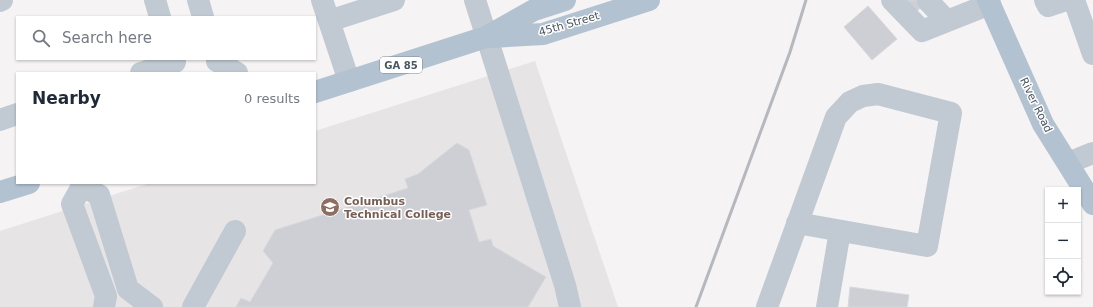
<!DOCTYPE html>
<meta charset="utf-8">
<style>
body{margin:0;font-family:"DejaVu Sans",sans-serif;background:#f2f2f3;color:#1f2937}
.controls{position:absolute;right:12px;bottom:12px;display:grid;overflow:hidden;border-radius:0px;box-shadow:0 1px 3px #0004}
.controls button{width:36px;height:36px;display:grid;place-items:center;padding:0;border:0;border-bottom:1px solid #e0e1e3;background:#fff;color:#1f2937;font:20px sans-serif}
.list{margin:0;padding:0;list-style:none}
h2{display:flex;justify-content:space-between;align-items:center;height:52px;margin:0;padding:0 16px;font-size:17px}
h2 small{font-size:13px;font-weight:400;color:#747a83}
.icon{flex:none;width:22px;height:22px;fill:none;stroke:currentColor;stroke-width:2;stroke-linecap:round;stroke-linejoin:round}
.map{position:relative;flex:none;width:1093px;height:307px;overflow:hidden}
.search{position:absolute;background:#fff;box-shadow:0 1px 3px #0004;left:16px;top:16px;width:300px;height:44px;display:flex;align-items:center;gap:10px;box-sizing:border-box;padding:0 14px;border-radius:0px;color:#747a83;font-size:15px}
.panel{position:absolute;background:#fff;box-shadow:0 1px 3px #0004;left:16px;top:72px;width:300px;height:112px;border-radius:0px}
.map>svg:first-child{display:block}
.education{fill:#e6e4e5}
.building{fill:#cdcfd5;stroke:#d7d9de}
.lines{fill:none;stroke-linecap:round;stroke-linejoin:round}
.minor{stroke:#c1cad2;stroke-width:22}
.major{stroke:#b3c2d1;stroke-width:22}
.rail{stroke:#b5b8bd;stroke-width:3}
.labels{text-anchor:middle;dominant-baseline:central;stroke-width:3;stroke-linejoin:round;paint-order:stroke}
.shield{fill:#fff;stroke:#808990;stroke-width:1}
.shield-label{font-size:10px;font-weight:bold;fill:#4a5661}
.street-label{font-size:11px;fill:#4a5661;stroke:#fff}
.education-label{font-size:11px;font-weight:bold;fill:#785e54;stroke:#fff;text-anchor:start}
</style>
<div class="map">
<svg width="1093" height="307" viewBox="0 0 1093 307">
<rect width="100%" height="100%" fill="#f5f3f3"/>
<path class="education" d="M535,61L618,307H0V231L150,183H315V131Z"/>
<path class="building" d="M902,0H929L915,13Z
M868,6L897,39L872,60L844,27Z
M457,143L469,150L487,205L469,210L479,242L491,239L493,246L546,277L528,307H236L241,298L250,302L273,263L263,251L275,230L408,188L405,179L418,174Z
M850,287L909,295L907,307H848Z"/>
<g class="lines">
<path class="minor" d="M155,0L160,17
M198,0L203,17
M322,0L349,81
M475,0L565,285L570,307
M892,0L922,31L990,4
M1045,0L1048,6L1066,0
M1074,0L1093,54
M0,1L2,0
M928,1L947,21
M329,21L394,0
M217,61L237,73
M141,73L175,62L174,59
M0,120L17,114
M1068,163L1093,153
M81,183L82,186L99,195L128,289L152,307
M82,186L72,204L106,296L104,307
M193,307L235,231
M767,307L836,117L850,102L863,96L878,94L951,113L927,246L797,223
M827,307L840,231"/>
<path class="major" d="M988,0L1043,124L1093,204
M491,37L543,34L649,0
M315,92L486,37L534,10L565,0
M0,192L29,183"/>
<path class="rail" d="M696,307L790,52L806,0"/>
</g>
<defs>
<symbol id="university-disc" viewBox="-11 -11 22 22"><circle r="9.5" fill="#8d6e63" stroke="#fff"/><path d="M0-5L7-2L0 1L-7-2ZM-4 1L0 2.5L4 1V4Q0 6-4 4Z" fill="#fff"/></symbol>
</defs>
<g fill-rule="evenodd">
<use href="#university-disc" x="319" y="196" width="22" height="22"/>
</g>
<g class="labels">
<rect class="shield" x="380" y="57" width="42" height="16" rx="3"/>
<g class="shield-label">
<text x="401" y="65">GA 85</text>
</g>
<g class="street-label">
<text transform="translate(569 24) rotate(-16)">45th Street</text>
<text transform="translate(1036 105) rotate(64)">River Road</text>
</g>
<g class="education-label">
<text x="344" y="201">Columbus<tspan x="344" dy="13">Technical College</tspan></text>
</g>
</g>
</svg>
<div class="controls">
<button>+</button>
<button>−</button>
<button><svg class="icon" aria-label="locate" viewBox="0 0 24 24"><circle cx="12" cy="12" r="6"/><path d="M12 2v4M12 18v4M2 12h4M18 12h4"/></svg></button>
</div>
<div class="search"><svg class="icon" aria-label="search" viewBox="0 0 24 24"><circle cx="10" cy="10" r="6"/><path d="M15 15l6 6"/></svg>Search here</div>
<section class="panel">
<h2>Nearby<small>0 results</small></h2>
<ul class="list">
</ul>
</section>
</div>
